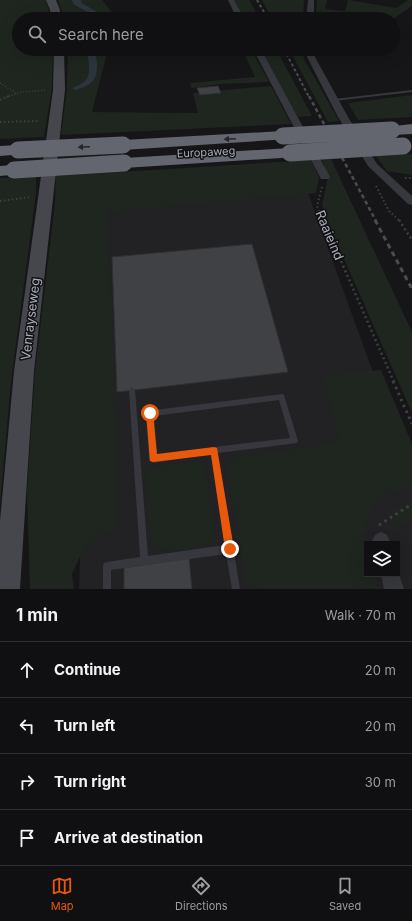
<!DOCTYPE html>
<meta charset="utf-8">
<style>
body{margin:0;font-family:Inter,sans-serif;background:#19191b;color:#f1f3f6}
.controls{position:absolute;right:12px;bottom:12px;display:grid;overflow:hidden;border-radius:0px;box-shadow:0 4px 16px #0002}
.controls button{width:36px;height:36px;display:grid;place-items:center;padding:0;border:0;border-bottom:1px solid #303032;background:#101012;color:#f1f3f6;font:20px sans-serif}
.stop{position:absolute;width:12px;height:12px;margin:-9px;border:3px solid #ea580c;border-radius:50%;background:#fff}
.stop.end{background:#ea580c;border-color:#fff;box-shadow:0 1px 4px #0008}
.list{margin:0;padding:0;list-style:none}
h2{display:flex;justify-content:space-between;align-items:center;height:52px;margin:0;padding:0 16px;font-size:17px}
h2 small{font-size:13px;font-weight:400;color:#9c9d9f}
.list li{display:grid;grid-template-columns:26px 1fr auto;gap:12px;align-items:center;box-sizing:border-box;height:56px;padding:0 16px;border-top:1px solid #303032}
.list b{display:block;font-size:15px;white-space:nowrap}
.list em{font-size:13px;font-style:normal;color:#9c9d9f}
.icon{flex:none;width:22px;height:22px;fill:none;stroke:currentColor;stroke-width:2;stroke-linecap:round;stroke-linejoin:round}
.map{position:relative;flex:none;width:412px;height:589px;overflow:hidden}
.search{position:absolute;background:#101012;box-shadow:0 4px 16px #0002;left:12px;right:12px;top:12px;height:44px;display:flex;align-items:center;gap:10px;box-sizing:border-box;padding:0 14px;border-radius:22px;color:#9c9d9f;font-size:15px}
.sheet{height:276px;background:#101012}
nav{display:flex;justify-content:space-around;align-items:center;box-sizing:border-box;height:56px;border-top:1px solid #303032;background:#101012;font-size:11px;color:#9c9d9f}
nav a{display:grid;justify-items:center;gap:2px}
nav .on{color:#ea580c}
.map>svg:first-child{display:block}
.built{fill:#222225;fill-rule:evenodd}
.green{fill:#1e261f}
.water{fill:#2c353c}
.building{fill:#404145;stroke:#303034}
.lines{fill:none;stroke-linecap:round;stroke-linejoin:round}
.path-far3{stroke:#3d3f44;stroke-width:1.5;stroke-dasharray:1 2;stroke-linecap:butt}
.path-far2{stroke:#3d3f44;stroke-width:2;stroke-dasharray:1.5 2.5;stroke-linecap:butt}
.path-far1{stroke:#3d3f44;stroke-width:2.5;stroke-dasharray:2 3;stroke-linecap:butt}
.path{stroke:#3d3f44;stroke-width:3;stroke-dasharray:2.5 4;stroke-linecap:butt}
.service{fill:#37383d;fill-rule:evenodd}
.minor{fill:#37383d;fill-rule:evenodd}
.secondary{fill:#45474d;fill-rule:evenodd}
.motorway{fill:#63666e;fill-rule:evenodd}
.rail-far2{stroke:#4a4c52;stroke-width:2;stroke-dasharray:3 2.5;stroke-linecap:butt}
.rail-far1{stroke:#4a4c52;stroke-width:2.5;stroke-dasharray:4 3;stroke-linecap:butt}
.rail{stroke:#4a4c52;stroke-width:3;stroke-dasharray:5 4;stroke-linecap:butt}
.motorway-bridge{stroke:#63666e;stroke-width:17}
.oneway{fill:#26262a}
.route{fill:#ea580c}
.labels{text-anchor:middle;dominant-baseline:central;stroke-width:3;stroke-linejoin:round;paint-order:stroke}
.far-street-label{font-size:11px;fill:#a8adb8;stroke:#111113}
.street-label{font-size:13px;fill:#a8adb8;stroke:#111113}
</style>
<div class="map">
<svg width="412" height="589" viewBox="0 0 412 589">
<rect width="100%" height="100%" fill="#161618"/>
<path class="built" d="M308,193L412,480V589H79L93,209ZM367,544H397V574H367Z"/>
<path class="green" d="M0,0H46L51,19H19V49H53L52,87L44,137L0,139Z
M58,0H72L73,4L99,19H64Z
M81,0H102L116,17V19H107L106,17L82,3Z
M234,0H249L260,19H245Z
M262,0H304L303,19H272Z
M317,0H327L325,9L345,11L348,0L397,8L408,0H412V6L393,19H316Z
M68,49H87C89,62 94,74 82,84L86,87L97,60L96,49H108L92,112L198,113L193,93L271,86L291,124L61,135L67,90Z
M242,49H251L269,82L220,84L191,88L190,83L255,77Z
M261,49H276L312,116L298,117Z
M289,49H303L304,59L339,121L328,122Z
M412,95V117L358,120L348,103Z
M412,154V175L387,171L376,156Z
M331,159L412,332V413L327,220L322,205L328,177L322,160Z
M311,160L319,177L316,193L108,212L119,528L99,535L83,550L72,574L74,589H30L27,492L35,372L55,202L56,176Z
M36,176V193L11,382L0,505V178Z
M381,370L412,444V485L381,498L373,504L363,529L367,547V574H374L377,589H262L246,584L226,465L235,457L310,447L339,440L323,375Z
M204,461L215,529L213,540C201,548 166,557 154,544C152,542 151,538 150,535L145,468Z
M412,502V522L395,525L391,510Z"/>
<path class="water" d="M72,0H81L82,3L106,17L107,19H99L73,4Z
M87,49H96C95,53 97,57 97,62C98,80 92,85 76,90L72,88C95,80 89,70 87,49Z"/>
<path class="building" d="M218,86L221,93L200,95L197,88Z
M252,244L288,372L117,392L112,257Z
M189,558L192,589H124V568Z"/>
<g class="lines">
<path class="path-far3" d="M0,83L16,93
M6,97L22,92L46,90"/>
<path class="path-far2" d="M0,100L9,96
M0,122L40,121
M405,178H412
M376,186L389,211L400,221
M322,187L317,206L323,221
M0,201L31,197"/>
<path class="path-far1" d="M323,220L394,382
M399,220L412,240"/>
<path class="path" d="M393,381L412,424
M379,525L412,504"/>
<path class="service" d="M412,90V92L334,101L332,100L334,99Z
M132,387L134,388L135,390L148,556L225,545L211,454L153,463L150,461L149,459L146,413L147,411L282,394L284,395L298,441L297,443L218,453L240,589H232L226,554L111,570V589H103V566L104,563L107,562L140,557L129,390L130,388ZM279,400L290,438L214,447L157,455L154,416Z"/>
<path class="minor" d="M228,0H234L245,19H237Z
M308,0H314V19H306Z
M253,49H261L330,177L329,179H321L320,177Z
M306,49H314L315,57L348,117L377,164L412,196V205L408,204L368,166L338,117L307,57Z
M381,532L387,535L391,544H373L372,541L375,535Z
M397,568L404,589H384L381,574H397Z"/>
<path class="secondary" d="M46,0H56L60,10L61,19H51L50,10Z
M54,49H64L65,90L34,371L20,589H0V521L14,371L53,90Z"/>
<path class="motorway" d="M412,124V134L392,135L386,133L384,130L386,127Z
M283,131L289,133L291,136L289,139L123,150L117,149L115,145L117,141L123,140Z
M18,145L24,146L26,150L24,154L0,156V146Z
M290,148L296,149L298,153L296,157L124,168L118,167L115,163L118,159L124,158Z
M14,165L20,166L23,170L20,174L0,176V166Z"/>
<path class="rail-far2" d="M257,0L268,19
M284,49L309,97"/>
<path class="rail-far1" d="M309,96L376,221"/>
<path class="rail" d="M375,220L412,289"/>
<path class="motorway-bridge" d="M283,136L392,130
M18,150L123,145
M290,153L403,146
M14,170L124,163"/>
</g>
<defs><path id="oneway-solid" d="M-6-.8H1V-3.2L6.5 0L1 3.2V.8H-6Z"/></defs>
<g class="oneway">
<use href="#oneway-solid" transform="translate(230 139) rotate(177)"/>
<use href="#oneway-solid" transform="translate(84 147) rotate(177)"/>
</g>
<path class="route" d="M150,410L153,413L157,454L214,447L217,448L234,549L233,552L230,553L226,552L225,549L211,455L153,462L150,461L146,413Z"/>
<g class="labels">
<g class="far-street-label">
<text transform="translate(206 152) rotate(-3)">Europaweg</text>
</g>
<g class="street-label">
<text transform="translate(330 235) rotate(67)">Raaieind</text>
<text transform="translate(30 319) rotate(-83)">Venrayseweg</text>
</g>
</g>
</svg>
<div class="controls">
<button><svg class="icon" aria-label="layers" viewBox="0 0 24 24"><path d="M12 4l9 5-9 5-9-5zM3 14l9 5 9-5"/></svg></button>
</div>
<div class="stop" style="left:150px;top:413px"></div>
<div class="stop end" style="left:230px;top:549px"></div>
<div class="search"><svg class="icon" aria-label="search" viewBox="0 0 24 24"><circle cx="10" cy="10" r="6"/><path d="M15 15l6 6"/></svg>Search here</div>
</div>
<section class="sheet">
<h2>1 min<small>Walk · 70 m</small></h2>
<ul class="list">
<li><svg class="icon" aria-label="ahead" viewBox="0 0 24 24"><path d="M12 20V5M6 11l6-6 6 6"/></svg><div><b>Continue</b></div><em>20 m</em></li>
<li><svg class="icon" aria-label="left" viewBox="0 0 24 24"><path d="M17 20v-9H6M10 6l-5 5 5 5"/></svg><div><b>Turn left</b></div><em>20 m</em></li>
<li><svg class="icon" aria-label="right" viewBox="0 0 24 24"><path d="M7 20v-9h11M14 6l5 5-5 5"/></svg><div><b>Turn right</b></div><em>30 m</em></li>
<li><svg class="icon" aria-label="arrive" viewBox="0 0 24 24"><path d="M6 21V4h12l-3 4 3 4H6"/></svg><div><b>Arrive at destination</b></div></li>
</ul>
</section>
<nav>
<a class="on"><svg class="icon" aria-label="map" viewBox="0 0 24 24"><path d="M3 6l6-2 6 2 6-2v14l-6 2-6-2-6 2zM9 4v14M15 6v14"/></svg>Map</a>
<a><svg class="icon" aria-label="directions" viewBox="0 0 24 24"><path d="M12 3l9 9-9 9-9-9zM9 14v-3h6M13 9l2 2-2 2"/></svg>Directions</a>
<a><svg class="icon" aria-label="saved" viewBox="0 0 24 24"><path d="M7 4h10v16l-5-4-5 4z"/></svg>Saved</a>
</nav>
